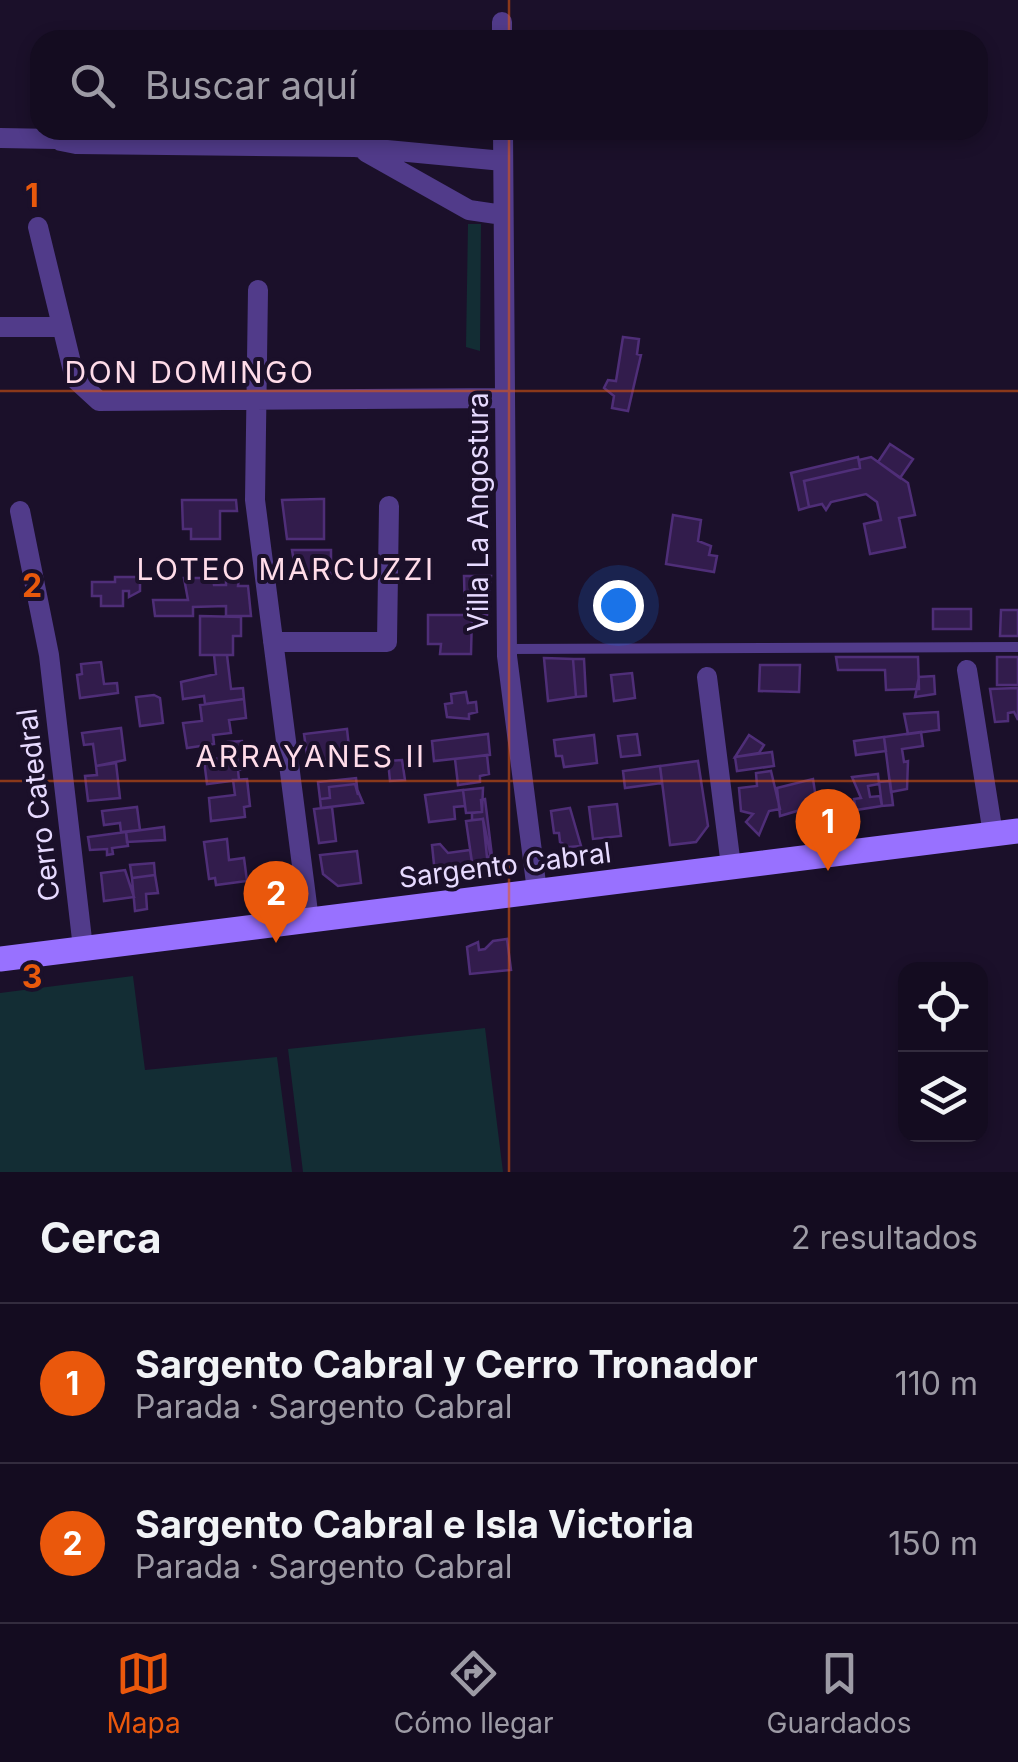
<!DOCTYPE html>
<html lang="es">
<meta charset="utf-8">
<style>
body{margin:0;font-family:Inter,sans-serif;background:#1d1529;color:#f1f3f6}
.controls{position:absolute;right:30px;bottom:30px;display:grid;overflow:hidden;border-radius:20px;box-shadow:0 5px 15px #0003}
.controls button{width:90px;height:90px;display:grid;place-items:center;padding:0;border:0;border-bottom:2px solid #332c3e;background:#140c20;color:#f1f3f6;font:50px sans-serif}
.you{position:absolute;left:618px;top:605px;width:35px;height:35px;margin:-25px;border:8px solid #fff;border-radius:50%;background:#1a73e8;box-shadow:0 0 0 15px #1a73e833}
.badge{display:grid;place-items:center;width:65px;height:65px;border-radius:50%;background:#ea580c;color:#fff;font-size:32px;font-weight:700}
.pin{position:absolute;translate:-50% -82px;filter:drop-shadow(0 2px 5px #0008)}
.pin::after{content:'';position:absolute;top:52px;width:35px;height:30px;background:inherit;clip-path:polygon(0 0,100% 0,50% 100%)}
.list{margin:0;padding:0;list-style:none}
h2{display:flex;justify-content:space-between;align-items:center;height:130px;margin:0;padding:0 40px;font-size:42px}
h2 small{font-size:32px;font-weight:400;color:#9d9ba5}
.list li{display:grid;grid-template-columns:65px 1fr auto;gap:30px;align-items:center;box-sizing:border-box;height:160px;padding:0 40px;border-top:2px solid #332c3e}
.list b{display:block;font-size:38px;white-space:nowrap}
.list p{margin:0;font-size:32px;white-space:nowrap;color:#9d9ba5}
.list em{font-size:32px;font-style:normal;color:#9d9ba5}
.icon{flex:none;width:55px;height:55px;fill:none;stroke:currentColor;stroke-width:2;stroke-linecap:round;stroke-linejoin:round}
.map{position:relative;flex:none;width:1018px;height:1172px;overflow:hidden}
.search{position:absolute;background:#140c20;box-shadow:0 5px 15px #0003;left:30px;right:30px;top:30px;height:110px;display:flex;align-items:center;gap:25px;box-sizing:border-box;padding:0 35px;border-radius:30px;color:#9d9ba5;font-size:38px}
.sheet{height:450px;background:#140c20}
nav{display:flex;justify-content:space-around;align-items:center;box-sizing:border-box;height:140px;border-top:2px solid #332c3e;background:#140c20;font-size:28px;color:#9d9ba5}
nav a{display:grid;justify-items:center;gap:5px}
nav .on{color:#ea580c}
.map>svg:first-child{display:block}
.green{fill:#132d34}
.building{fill:#321c4c;stroke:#4f2e78;stroke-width:2.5}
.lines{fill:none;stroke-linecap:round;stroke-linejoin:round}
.lane{stroke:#513b8a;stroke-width:10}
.street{stroke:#513b8a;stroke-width:20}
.secondary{stroke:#9871ff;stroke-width:25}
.grid{fill:none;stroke:#e8590c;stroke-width:2.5;stroke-opacity:0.55}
.labels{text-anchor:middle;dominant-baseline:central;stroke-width:8;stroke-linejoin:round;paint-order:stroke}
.street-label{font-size:28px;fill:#e7daff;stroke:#1b102a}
.neighbourhood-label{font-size:30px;letter-spacing:2.5px;fill:#ffdce9;stroke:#1b102a}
.grid-label{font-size:32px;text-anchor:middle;font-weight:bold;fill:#e8590c;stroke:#1b102a;stroke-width:8;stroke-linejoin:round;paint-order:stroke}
</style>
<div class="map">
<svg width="1018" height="1172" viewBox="0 0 1018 1172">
<rect width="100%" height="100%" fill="#1b102a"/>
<path class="green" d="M468,224H481L480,351L466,347Z
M133,976L145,1070L277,1057L292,1172H0V993Z
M485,1028L503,1172H303L288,1049Z"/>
<path class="building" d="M623,337L639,339L637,354L641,355L628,411L612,408L614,396L604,388L608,380L616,381Z
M890,444L913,459L900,478L878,462Z
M858,457L860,468L804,481L809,507L799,510L791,473Z
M871,457L908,483L915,515L899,518L905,547L870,554L864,524L881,520L877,502L866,494L831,502L826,510L822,504L809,507L804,481L860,468L859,460Z
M321,499H324V539H287L282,500Z
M182,500H236L237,511H220V539H191V529H183Z
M673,515L701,520L698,541L711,546L709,555L717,556L714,572L666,564Z
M292,550H331V574H296Z
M464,576H491L487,615H465Z
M115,577H140V591L129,597V591H123V606H101V596H92V582H115Z
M184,578H213L214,585H226V578H239L238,586H248L251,616H226V606L193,607V616H155L153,600H188Z
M933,609H971V629H933Z
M1001,610H1018V636H1000Z
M428,615H472L471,654H440L441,644H428Z
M200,616L241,617V636H233V655H200Z
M214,655H227L231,689L243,688L244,699L205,704L204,696L183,699L181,682L216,674Z
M836,657H918L919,689L886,690L885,670H838Z
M997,657H1018V685H997Z
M544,658L573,659L576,697L548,701Z
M573,659H584L586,696L576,697Z
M101,662L104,684L117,683L118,693L80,698L77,675L82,674L81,664Z
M760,665H800L799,692L759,691Z
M632,673L635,698L614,701L611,675Z
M934,676L935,694L915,697L919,677Z
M1018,688V720L1014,712L1008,713V721L995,722L990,689Z
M466,692L468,703L476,702L477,712L469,714V719L447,717L445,704L452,703L451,694Z
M154,695L160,698L163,723L140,726L136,697Z
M244,699L246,718L229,720L231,733L213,735L214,744L187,748L183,723L202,721L200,705Z
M938,712L939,730L908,734L904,714Z
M121,728L125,760L96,766L93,744L84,745L82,733Z
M347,729L350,757L308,762L304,734Z
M921,732L923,746L902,749L904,762L908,761L907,789L891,792L884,737Z
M488,734L490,755L434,761L432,741Z
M637,734L640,755L621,757L618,736Z
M594,735L597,763L564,767L562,756H556L554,740Z
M749,735L764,745L759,753L735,757Z
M884,737L886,751L856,755L854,741Z
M242,741L248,758H244L246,769L238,770L239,780L207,784L204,760L230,757L228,742Z
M772,752L774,766L737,771L735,757Z
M487,755L489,774L480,776V782L458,785L455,759Z
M402,760L405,780L390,781L388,761Z
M698,761L708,826L696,842L670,845L660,766Z
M116,763L120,798L88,801L85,776L97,775L96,766Z
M660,766L662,783L625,788L623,771Z
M771,771L780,809L769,811L759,835L746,822L753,814L741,811L739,788L757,786L756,773Z
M878,774L879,784L868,786L870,797L880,796L882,806L856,810L854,799L861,798L852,777Z
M356,778L358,795L355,784L329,787L330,798L320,799L318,782Z
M247,779L250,806L244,807L245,817L211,821L209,798L235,795L233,780Z
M813,779L817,805L780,816L777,788Z
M890,781L893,805L882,806L879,782Z
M355,784L363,803L321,808L320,799L330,798L329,787Z
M483,788L482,812L466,813L463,790Z
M463,790L465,806L454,807L455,819L429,822L425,795Z
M485,799L492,856L487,857L483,819L472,820V813L482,812L481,800Z
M617,804L621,836L593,839L589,807Z
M137,807L140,830L121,832L120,823L104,825L102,811Z
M332,807L336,841L319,843L314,809Z
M570,808L581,846L569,847L560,842L559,833H554L551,811Z
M483,819L493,867L473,869L466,821Z
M164,827L165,840L127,842L126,832Z
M126,832L128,846L112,848L113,854L107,855V849L90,850L88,837Z
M227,839L229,860L244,858L247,881L216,885L215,878L209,879L204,842Z
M440,844L448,853L470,850L473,869L435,874L432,845Z
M357,851L361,883L338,886L323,874L320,855Z
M154,863L155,875L132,878L130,865Z
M125,870L134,897L104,901L101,873Z
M155,875L158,893L146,894L147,909L135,911L132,878Z
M507,939L511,970L470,974L467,947L478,942L479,950L485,949L493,941Z"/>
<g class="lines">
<path class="lane" d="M507,649L1018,647"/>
<path class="street" d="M502,22V40
M48,130L61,141L76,144L355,147L503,161
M503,130L507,656L537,891
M0,138L56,139
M366,152L469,210L503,215
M38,227L75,379L99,401L505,398
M258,290L255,500L309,920
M0,327H62
M20,511L49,655L83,948
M273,642H387L389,506
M967,670L993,834
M707,677L731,866"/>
<path class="secondary" d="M0,959L1018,831"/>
</g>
<path class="grid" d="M509,0V40M509,130V1172M0,391H1018M0,781H1018"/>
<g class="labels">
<g class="street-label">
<text transform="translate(478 512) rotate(-90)">Villa La Angostura</text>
<text transform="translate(38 805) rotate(-97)">Cerro Catedral</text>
<text transform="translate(505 865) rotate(-7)">Sargento Cabral</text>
</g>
<g class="neighbourhood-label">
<text x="190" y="372">DON DOMINGO</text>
<text x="286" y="569">LOTEO MARCUZZI</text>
<text x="311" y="756">ARRAYANES II</text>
</g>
</g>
<g class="grid-label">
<text x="32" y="207">1</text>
<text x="32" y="597">2</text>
<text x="32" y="988">3</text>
</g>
</svg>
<div class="controls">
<button><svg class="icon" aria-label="locate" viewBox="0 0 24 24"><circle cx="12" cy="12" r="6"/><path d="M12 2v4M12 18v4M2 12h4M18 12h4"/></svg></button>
<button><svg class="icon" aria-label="layers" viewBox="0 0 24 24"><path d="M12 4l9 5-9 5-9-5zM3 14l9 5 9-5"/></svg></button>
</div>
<div class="you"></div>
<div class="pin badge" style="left:828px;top:871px">1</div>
<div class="pin badge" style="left:276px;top:943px">2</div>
<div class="search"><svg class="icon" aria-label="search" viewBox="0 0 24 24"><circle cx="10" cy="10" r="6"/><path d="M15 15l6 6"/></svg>Buscar aquí</div>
</div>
<section class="sheet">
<h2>Cerca<small>2 resultados</small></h2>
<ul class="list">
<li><span class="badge">1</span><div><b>Sargento Cabral y Cerro Tronador</b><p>Parada · Sargento Cabral</p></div><em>110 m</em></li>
<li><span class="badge">2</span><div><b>Sargento Cabral e Isla Victoria</b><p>Parada · Sargento Cabral</p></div><em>150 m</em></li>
</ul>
</section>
<nav>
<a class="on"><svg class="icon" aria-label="map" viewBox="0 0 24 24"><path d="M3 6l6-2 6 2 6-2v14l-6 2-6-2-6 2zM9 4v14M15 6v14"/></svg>Mapa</a>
<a><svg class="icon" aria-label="directions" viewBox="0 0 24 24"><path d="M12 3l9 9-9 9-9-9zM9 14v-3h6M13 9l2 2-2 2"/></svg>Cómo llegar</a>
<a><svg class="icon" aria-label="saved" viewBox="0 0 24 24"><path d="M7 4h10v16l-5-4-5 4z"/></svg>Guardados</a>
</nav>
